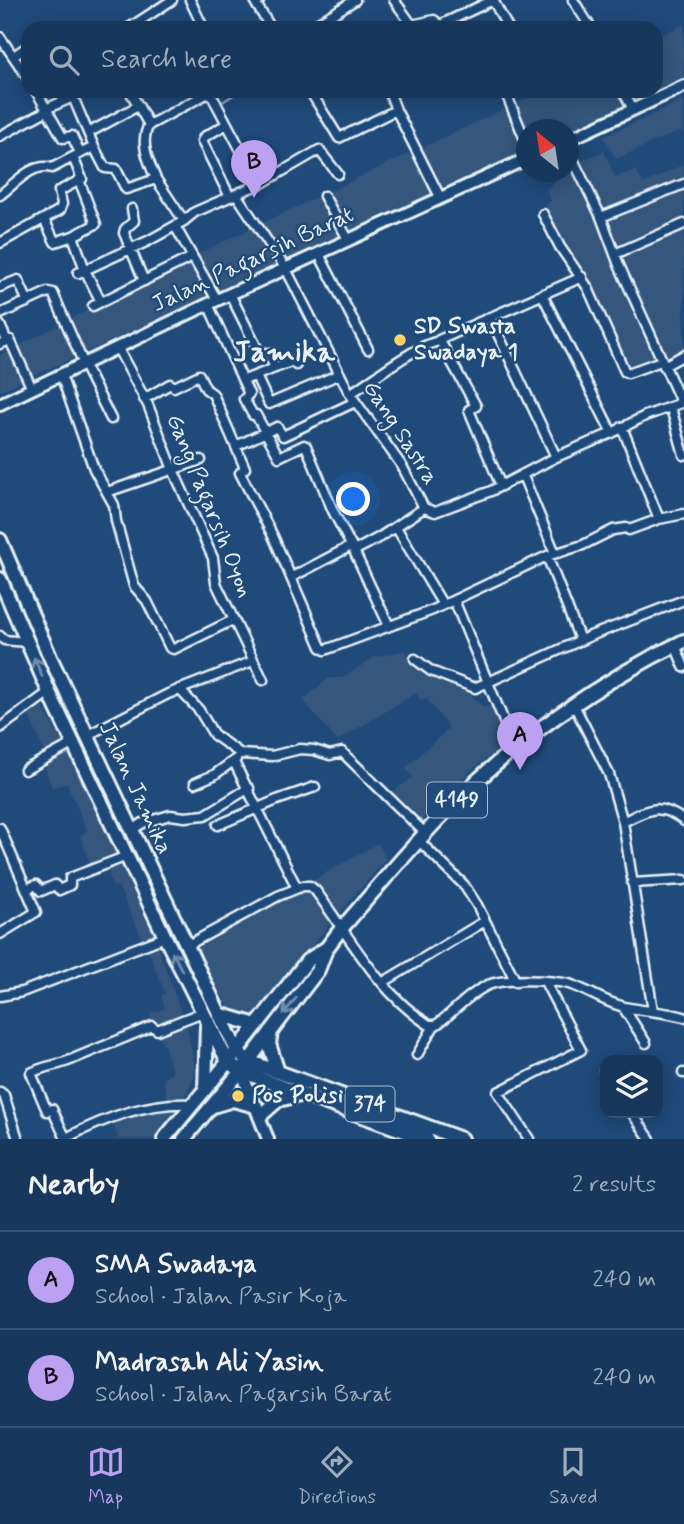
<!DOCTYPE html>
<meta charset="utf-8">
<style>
body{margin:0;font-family:Mynerve,sans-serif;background:#203f62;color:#f1f3f6}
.controls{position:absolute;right:21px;bottom:21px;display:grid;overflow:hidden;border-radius:14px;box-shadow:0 4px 18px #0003}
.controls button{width:63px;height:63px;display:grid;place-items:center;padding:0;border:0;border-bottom:2px solid #365272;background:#17385c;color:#f1f3f6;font:35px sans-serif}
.compass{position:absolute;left:516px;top:119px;width:63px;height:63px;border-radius:50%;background:#17385c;box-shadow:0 4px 18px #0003;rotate:330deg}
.you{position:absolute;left:354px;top:500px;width:24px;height:24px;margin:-18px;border:5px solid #fff;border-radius:50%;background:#1a73e8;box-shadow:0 0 0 10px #1a73e833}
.badge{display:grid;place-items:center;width:46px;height:46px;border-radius:50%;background:#bca0f2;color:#111;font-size:23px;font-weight:700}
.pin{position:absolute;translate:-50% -58px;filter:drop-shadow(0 2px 4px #0008)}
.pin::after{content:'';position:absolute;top:37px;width:24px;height:21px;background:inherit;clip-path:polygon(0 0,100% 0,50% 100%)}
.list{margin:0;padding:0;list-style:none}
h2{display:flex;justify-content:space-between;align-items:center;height:91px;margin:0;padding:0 28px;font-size:30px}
h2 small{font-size:23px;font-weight:400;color:#9eacbb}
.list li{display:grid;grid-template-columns:46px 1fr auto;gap:21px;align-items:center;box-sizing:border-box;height:98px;padding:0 28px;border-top:2px solid #365272}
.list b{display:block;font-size:26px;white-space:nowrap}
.list p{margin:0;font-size:23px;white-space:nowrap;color:#9eacbb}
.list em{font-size:23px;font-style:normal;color:#9eacbb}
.icon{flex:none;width:38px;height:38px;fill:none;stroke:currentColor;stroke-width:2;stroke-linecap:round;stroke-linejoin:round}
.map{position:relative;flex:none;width:684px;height:1139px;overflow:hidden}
.search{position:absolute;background:#17385c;box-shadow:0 4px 18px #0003;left:21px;right:21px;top:21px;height:77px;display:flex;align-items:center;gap:18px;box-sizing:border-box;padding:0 24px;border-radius:21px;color:#9eacbb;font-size:26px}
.sheet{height:287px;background:#17385c}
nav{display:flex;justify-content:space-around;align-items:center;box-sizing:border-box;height:98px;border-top:2px solid #365272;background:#17385c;font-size:19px;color:#9eacbb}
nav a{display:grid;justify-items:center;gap:4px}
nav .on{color:#bca0f2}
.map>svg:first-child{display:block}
.built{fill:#34567d}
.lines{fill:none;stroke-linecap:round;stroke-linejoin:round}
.stream{stroke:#8aa8c7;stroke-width:2.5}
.street-casing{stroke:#e8f1f8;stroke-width:13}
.secondary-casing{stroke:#e8f1f8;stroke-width:16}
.primary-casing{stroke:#e8f1f8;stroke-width:18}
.street{stroke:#1f4a7a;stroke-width:8}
.secondary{stroke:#1f4a7a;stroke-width:10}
.primary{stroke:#1f4a7a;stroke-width:12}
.oneway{stroke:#6f8dac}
.poi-dot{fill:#ffd166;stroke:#1f4a7a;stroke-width:2.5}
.labels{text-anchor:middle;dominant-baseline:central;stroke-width:5;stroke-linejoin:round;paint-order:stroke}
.shield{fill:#1f4a7a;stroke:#acbfd2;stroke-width:2}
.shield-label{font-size:21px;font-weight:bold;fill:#e8f1f8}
.street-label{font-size:23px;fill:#e8f1f8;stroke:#1f4a7a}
.poi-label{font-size:23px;font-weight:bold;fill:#e8f1f8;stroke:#1f4a7a;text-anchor:start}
.district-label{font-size:30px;font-weight:bold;fill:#e8f1f8;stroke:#1f4a7a}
</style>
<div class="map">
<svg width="684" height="1139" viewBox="0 0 684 1139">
<rect width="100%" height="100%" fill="#1f4a7a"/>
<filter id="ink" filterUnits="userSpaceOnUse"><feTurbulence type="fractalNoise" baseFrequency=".0143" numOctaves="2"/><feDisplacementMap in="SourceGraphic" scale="14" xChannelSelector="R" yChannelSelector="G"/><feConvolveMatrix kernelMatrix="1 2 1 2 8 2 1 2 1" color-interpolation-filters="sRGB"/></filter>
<g filter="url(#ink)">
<path class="built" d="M684,24V83L569,134L568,130H526V153L0,391V355L216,245L542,91H656V37Z
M684,100V131L662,138L617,159L603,137Z
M604,151L615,177L636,170L643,184L684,164V180L603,212L582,165L583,160Z
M569,155L656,358L630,366L585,272L567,247L545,205L551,201L546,190L561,177L559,172H568Z
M684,188V219L618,246L606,220Z
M684,228V349L666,359L623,255Z
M404,651L414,662L467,691L483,707L494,705L509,741L469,772L417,825L391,793L413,777L405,768L449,728L426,698L421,701L416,693L337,741L303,700L329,678H342L375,657Z
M39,700L65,748L47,758L26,709Z
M70,749L118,858L90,865L80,835L87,831L67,783L52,788L43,761Z
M378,843L386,859L251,1016L229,1008L196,947Z
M119,862L155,938L144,943L118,886L113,887L107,868Z
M157,944L188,1032L196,1072L182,1104L154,1139H118L110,1110L138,1108L168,1101L163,1079L172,1072L164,1045L152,1024L150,1013L165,1009L161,996L165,993L147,948Z"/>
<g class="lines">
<path class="stream" d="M219,104L240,91"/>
<defs>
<path id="street" d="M190,0L202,25L200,28
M260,0L256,4L271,28
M394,0L412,25L434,20L440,25L493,0
M493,0L508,28
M573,0L591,28
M129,28L172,0
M310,28L355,0
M0,37L28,78
M14,56L28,46
M36,91L63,138L72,136L80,153
M130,91L149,125
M310,91L339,138L396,110
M389,91L396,110L440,197
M505,91L526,142
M623,91L633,109
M48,108L73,97L94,147
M227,124L204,137L202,141L230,197
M90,132L138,106
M0,136L48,110
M568,149L601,217L619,265L681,402
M156,179C149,163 139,142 149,125L210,92L259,184
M79,180L96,224L73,236L85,270L101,302
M236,194L286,269L350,394L402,466L424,508
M0,195C15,184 32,162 52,168L73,157
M324,196L348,239
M132,209L134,221L125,229L124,233L144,281
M543,214L560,247L588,288L625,372L628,373L661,361
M601,217L684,184
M44,219L55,242L73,236
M175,226L217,300
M0,243L60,210L62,204L59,191L82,179L73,157L94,147L105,168L116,169L126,189L156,179L184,221
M319,254L368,349
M615,254L684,224
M78,273L148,241L184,221L195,212L264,182L319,150L338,174
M0,287L18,280L28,302
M230,294L260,354L268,353L275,368
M542,294L612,433
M208,304L249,394L244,399L253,415H256L279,457L304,445L306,446L333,511L354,551
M93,306L192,257
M0,314L48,292L53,293L86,369L111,419
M490,317L556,457
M0,325L7,341
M439,340L582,277
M0,344L10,340L32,389
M117,347L148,405L174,472L213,558L216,583L263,680
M664,366L684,355
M61,375L94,469L114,505L116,521L134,586L147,601L170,648L174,649L233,620
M256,376L269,404L340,374
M244,380L293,361L296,365
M350,394C371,380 418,344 440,341L476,406L469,410L501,486
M144,399L170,384L174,387L199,375L206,389L213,394L245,468L240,473L273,536L321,647L325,650L433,610L547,556L583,545L613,530L626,528L629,530L659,519L684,514
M671,408L684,455
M622,427L659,519
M236,446L277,427L283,436L355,402
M523,476L555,553
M107,492L201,460
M424,508L435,512L491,491L556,457L612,433L645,416L684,402
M396,527L443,605
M547,556L580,640
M292,577L351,546
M454,600L515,748
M389,626L354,551L380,537L424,508
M0,636L4,640L26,642
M675,645L684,667
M415,659L431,671L475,688L590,636L684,600
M179,689L199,710L214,735L241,754L272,756L300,749L314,750L330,755L342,752L426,834
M574,705L609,774L623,822L653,1011
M0,728L49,692
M88,735L168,694L253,661
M234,762L297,888
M25,770L74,743
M195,783L214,775L236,759
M623,822C648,809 660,802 684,821
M218,825L277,800L315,787
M0,828L36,912L0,934
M132,830L143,823L170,815L185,817L205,815L249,788
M419,841L464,885L477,905L516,982
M632,883L684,880
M27,889L36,885L41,891L55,885L59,890L70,885V878L127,856
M186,946L278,896L303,886H310L315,890C350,937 378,992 429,1025H436C454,1012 468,994 488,985C504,978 552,980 569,984C588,990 605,1003 625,1007C644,1011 665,1012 684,1017
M382,983L485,921
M0,996L22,992L165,937
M623,1007L646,1043
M417,1055L434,1026
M605,1070V1071
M683,1073H684
M0,1092L4,1095L18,1139
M632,1113L650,1139
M66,1138C105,1118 148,1101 193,1104
M66,1139L52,1109L47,1111L31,1073C44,1066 55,1066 68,1061C96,1049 125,1038 152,1026L157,1030L203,1012
M529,1139L498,1092L581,1050L545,982"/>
<path id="secondary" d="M568,140L684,86
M0,404L217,300L526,159
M241,1071L268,1139"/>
<path id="primary" d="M0,540L50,657L237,1051L248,1061L461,1139
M0,579L49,692L165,937L228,1062L241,1071L301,1094L427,1139
M219,1014L256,1025
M271,1031L269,1044L278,1072
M205,1089L207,1026
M213,1106L233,1100L256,1106
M260,1116L278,1100L300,1095
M164,1139L228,1062L307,961L325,949
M184,1139L241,1071L318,970L326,949L341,929C376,889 411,847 448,809C513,742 600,681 684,641"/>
</defs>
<use href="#street" class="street-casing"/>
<use href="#secondary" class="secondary-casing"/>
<use href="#primary" class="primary-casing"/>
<use href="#street" class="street"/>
<use href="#secondary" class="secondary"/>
<use href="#primary" class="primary"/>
</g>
<defs><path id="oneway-shaft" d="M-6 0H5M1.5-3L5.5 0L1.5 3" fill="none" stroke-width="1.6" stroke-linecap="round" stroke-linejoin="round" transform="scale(1.75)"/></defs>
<g class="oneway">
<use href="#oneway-shaft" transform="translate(38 667) rotate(-114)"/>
<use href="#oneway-shaft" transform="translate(177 961) rotate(-117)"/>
<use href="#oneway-shaft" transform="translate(290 1006) rotate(128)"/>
</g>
</g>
<g class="poi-dot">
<circle cx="400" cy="340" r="7"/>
<circle cx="238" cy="1096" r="7"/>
</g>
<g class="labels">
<g class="shield">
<rect x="427" y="782.5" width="60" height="35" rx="5"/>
<rect x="345.5" y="1086.5" width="49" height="35" rx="5"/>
</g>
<g class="shield-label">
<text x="457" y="800">4149</text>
<text x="370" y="1104">374</text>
</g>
<g class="street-label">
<text transform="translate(253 260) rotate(-25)">Jalan Pagarsih Barat</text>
<text transform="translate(400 433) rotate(57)">Gang Sastra</text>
<text transform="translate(209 506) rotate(68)">Gang Pagarsih Oyon</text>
<text transform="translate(135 788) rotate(65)">Jalan Jamika</text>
</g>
<g class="poi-label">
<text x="414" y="327">SD Swasta<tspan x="414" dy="26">Swadaya 1</tspan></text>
<text x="252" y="1096">Pos Polisi</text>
</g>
<g class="district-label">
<text x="284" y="352">Jamika</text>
</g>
</g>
</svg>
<div class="controls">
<button><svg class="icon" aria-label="layers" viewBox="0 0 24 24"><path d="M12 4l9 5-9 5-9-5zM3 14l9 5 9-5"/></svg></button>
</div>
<svg class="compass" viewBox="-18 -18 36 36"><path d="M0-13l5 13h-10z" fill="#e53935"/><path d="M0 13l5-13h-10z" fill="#9eacbb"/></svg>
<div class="you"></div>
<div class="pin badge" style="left:520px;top:770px">A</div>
<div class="pin badge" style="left:254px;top:198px">B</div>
<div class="search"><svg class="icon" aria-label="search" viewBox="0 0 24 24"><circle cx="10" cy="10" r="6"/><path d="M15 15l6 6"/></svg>Search here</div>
</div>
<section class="sheet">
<h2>Nearby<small>2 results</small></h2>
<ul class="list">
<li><span class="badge">A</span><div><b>SMA Swadaya</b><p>School · Jalan Pasir Koja</p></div><em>240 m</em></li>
<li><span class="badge">B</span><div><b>Madrasah Ali Yasin</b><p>School · Jalan Pagarsih Barat</p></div><em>240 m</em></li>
</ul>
</section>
<nav>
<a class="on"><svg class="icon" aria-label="map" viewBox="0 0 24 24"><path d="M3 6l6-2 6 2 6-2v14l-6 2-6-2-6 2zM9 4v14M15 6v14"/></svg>Map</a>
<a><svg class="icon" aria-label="directions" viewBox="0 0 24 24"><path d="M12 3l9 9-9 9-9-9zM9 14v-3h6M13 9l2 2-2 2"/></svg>Directions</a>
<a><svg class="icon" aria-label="saved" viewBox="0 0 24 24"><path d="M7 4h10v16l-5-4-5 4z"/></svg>Saved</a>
</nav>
